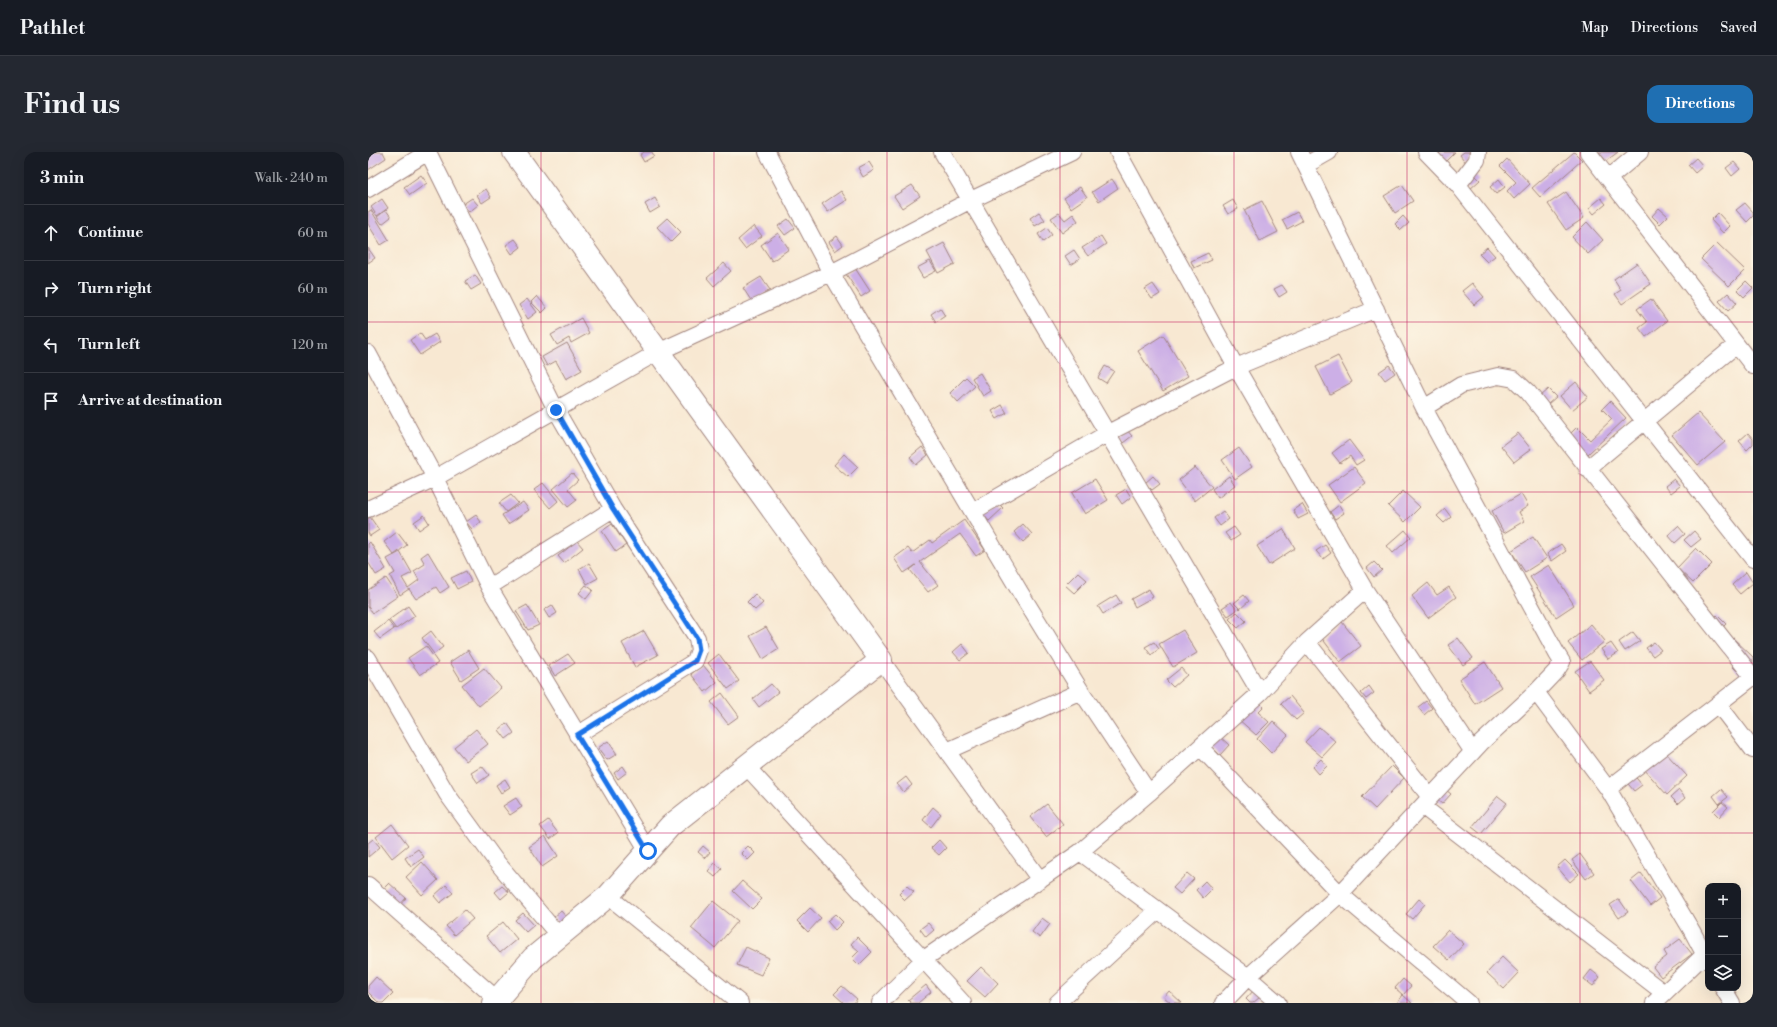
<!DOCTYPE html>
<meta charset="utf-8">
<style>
body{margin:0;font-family:"Libre Bodoni",serif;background:#242831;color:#f1f3f6}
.controls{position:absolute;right:12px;bottom:12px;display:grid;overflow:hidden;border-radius:8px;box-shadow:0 4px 16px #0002}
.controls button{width:36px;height:36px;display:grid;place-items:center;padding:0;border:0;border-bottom:1px solid #363941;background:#171b24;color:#f1f3f6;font:20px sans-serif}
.stop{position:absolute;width:12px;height:12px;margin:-9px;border:3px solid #1a73e8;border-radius:50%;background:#fff}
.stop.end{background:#1a73e8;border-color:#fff;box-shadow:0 1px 4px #0008}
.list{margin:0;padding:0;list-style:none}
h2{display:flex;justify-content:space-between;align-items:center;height:52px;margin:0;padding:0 16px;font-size:17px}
h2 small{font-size:13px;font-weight:400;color:#9ea1a6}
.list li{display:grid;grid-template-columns:26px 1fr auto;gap:12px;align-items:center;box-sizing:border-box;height:56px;padding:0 16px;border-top:1px solid #363941}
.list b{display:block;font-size:15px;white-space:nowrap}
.list em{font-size:13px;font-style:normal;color:#9ea1a6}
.icon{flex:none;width:22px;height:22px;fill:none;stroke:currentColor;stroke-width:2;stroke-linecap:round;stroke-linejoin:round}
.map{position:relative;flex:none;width:1385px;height:851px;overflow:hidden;border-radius:12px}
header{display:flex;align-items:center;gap:24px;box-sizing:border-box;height:56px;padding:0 20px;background:#171b24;border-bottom:1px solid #363941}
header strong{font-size:19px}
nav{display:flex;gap:22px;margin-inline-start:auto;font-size:14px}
.intro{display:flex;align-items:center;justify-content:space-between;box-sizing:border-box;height:96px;padding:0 24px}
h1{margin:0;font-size:28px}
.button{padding:10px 18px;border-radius:12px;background:#1f6fb2;color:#fff;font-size:14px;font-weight:700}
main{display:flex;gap:24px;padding:0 24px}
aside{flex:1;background:#171b24;border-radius:12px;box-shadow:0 4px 16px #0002}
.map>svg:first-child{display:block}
.building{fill:#ccafe6}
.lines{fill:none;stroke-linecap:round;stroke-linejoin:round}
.street-casing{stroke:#a1847e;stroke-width:18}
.secondary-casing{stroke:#a1847e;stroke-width:24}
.street{stroke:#fff;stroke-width:16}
.secondary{stroke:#fff;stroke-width:22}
.route{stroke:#1a73e8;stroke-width:5}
.grid{fill:none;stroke:#c2185b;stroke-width:1;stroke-opacity:0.55}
</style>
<header>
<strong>Pathlet</strong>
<nav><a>Map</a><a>Directions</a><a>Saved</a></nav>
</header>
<div class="intro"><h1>Find us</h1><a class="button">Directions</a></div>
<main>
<aside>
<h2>3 min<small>Walk · 240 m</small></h2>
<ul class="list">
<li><svg class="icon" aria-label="ahead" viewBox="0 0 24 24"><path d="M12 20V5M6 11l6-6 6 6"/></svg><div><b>Continue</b></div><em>60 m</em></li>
<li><svg class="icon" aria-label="right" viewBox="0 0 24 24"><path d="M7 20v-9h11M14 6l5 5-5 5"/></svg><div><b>Turn right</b></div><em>60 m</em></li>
<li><svg class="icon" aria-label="left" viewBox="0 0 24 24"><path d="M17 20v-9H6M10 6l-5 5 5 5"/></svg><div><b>Turn left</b></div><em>120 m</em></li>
<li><svg class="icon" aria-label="arrive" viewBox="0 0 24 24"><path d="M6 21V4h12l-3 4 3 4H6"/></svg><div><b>Arrive at destination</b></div></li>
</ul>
</aside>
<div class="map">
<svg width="1385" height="851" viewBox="0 0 1385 851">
<rect width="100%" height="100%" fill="#fcf5e5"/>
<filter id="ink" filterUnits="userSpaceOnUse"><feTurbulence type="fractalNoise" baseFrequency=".025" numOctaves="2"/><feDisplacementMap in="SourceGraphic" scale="8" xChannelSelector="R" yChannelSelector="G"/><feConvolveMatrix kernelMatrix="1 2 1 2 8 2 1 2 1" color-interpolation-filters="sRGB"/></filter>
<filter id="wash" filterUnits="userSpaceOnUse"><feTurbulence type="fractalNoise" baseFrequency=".012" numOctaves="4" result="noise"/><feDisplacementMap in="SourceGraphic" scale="16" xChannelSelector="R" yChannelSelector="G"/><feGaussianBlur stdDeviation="0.9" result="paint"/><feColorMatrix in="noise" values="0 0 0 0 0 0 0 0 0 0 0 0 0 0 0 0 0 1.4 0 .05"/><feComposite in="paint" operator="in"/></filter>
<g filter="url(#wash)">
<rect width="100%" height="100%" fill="#f8e8d2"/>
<g id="blocks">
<path class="building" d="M0,0H15L18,6L0,18Z
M276,0H284L286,4L276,10L272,3Z
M1072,0H1087L1078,9L1071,2Z
M1096,0H1103L1099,12L1092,3Z
M1206,0L1214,8L1172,45L1164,36Z
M1231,0H1250L1238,9Z
M1328,6L1335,14L1327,21L1320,13Z
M1139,7L1162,32L1146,47L1139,39L1148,30L1132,14Z
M501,10L506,18L495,25L490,16Z
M1366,10L1372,17L1364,24L1358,16Z
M1106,22L1112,28L1101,38L1095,31Z
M53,23L59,31L42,43L36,35Z
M744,27L750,36L731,49L724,40Z
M1131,27L1137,35L1128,42L1122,35Z
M544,33L552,44L534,56L526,44Z
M1034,33L1045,49L1027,61L1016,44Z
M712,35L719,45L703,56L696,46Z
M118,37L123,45L114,51L109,43Z
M473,39L479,48L460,60L454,52Z
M1198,40L1216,66L1198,78L1180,52Z
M104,46L110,53L101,60L95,52Z
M287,46L292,55L282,61L277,52Z
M1233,46L1238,52L1226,62L1221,56Z
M14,47L20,56L9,64L3,55Z
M865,48L870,57L860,62L855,54Z
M894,49L910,80L892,89L876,58Z
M1377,51L1385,60V64L1379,70L1368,58Z
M1291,56L1300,64L1292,72L1284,64Z
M3,58L21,88L13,93L0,72V60Z
M18,58L23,65L14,72L9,65Z
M671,60L677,68L667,74L662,66Z
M929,60L934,69L919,77L914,68Z
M691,61L697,68L705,62L710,69L694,81L683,66Z
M1350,61L1362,74L1355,81L1343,68Z
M1035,64L1041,71L1033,78L1027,72Z
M299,66L313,80L303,90L289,75Z
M420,67L427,76L417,83L410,74Z
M1219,70L1235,88L1220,102L1204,85Z
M386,74L394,84L377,97L370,88Z
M679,76L684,83L675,90L670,82Z
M410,81L421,97L404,109L393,93Z
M469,84L475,93L467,99L461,90Z
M733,84L738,92L720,104L714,96Z
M147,87L153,95L144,102L138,93Z
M576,91L587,112L570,121L559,100Z
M1349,91L1377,118L1361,134L1333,107Z
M1119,95L1127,104L1119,110L1111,102Z
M0,96L7,106L0,111Z
M706,98L712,107L703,113L697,104Z
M840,101L844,108L826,116L823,109Z
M562,109L568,119L555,126L549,116Z
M356,111L363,119L346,134L339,126Z
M1269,111L1283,132L1254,152L1247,142L1253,138L1246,127Z
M487,116L502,139L493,145L478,122Z
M107,123L113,132L103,138L97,129Z
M393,125L402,138L384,150L375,136Z
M1378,129L1385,136L1376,145L1369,138Z
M1104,131L1116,145L1106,153L1094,139Z
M785,132L792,142L784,147L777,137Z
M914,133L919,140L911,145L906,137Z
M1360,141L1369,151L1360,159L1351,149Z
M169,144L179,156L174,161L163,150Z
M159,147L169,160L160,167L151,153Z
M1283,147L1299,169L1278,185L1271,176L1279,170L1269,157Z
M572,156L577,164L568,170L563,162Z
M213,166L221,181L203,191L201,186L189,193L183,183Z
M52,181L57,188L67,182L72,190L52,203L42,188Z
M795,183L820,224L795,239L770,199Z
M199,191L214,218L198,227L188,209L179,214L174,205Z
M970,204L984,230L962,242L948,215Z
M1021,213L1027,221L1017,228L1011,220Z
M737,214L746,219L738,231L730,226Z
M612,221L623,239L615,244L604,226Z
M598,225L607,234L590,250L582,241Z
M1208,230L1220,245L1204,258L1192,244Z
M1180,237L1188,245L1180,252L1172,244Z
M1242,249L1258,266L1220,302L1201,283L1209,275L1222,288L1244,267L1234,257Z
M634,253L639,261L629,267L624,259Z
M1330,261L1357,290L1330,313L1304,283Z
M758,277L764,284L755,291L749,284Z
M1150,281L1163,297L1146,310L1133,294Z
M1380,281L1385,287V292L1379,298L1371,289Z
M981,288L996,308L988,313L982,304L972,311L964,301Z
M554,295L560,303L548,313L542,305Z
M871,296L884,315L867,327L854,308Z
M476,302L490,315L480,325L466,313Z
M827,315L844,335L827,349L811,328Z
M986,315L998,331L972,350L960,333Z
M204,321L210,328L200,337L209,348L200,355L185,337Z
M785,324L792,332L784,338L777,331Z
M861,324L867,333L850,346L844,337Z
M727,327L740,348L717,362L704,341Z
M1306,327L1312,334L1303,341L1297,334Z
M175,331L190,349L182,356L166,338Z
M758,337L763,345L754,352L748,343Z
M1035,339L1052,355L1037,370L1020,354Z
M1153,342L1160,354L1151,360L1156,369L1136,381L1124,359Z
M143,343L150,351L138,360L131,351Z
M628,349L635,356L621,369L614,361Z
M155,350L161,358L140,372L134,363Z
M934,352L940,362L930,367L925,358Z
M971,353L976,361L967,367L962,360Z
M1077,357L1083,365L1076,371L1069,364Z
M855,359L861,367L852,374L846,366Z
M56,363L61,371L51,378L46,370Z
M108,363L113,370L104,377L98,370Z
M2,365L11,378L2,384L0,381V367Z
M596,368L617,398L608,404L592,382L552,410L570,433L560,440L542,418L548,413L536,421L526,406L540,396L544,401L562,388L564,391Z
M244,372L258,393L248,400L234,379Z
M655,372L664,382L655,390L646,380Z
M1310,374L1317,382L1307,391L1300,383Z
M866,375L872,383L863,389L857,381Z
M915,377L927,396L901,413L889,394Z
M1037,378L1043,385L1025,401L1019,394Z
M1326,379L1333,387L1323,395L1316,388Z
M29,380L39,393L26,403L16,390Z
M1165,385L1179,406L1157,420L1143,399Z
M209,389L215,396L196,411L190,404Z
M2,390L18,417L8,423L0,410V392Z
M1193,392L1198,399L1184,409L1179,402Z
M957,393L963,401L955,407L948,399Z
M1328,396L1344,412L1325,431L1309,416Z
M32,400L44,421L34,426L40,436L51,428L46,419L57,412L53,405L60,400L81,435L72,441L68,435L48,447L41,437L32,443L22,424L27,421L19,407Z
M1006,410L1014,418L1006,425L999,416Z
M221,411L230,426L219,432L211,417Z
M1181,413L1206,453L1188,465L1162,425Z
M98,419L103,430L89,437L83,426Z
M710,420L719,428L706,441L697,433Z
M1378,420L1385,431L1372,442L1364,433Z
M18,426L30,444L5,461L0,455V438Z
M1060,431L1069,443L1081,435L1088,445L1060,466L1044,444Z
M218,433L225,438L218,447L211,441Z
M781,437L785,445L767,455L763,447Z
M387,442L395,451L387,458L379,450Z
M748,443L753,451L735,462L730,454Z
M876,443L881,449L872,457L866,451Z
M863,450L869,458L860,464L854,456Z
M159,453L171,473L160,478L148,459Z
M184,453L189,461L181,466L176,458Z
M40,454L47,464L28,477L21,468Z
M869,460L878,469L870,476L861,467Z
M1349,463L1358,472L1351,479L1342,470Z
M20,469L26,477L12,487L6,480Z
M974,470L993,494L972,510L953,485Z
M1223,472L1237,489L1214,508L1200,491Z
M398,475L411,497L395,507L382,484Z
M815,478L829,501L805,515L791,492Z
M63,479L75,495L66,502L54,486Z
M276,479L290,503L267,515L254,491Z
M1265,480L1272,489L1257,499L1251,490Z
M1090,486L1105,506L1095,513L1080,493Z
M1365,486L1385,505V510L1373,523L1364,514L1368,511L1354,498Z
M786,490L791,497L783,503L777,495Z
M1286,490L1293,498L1285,504L1278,496Z
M1243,491L1250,501L1240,507L1233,497Z
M594,492L601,501L592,508L585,500Z
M58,494L70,511L52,523L40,506Z
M100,498L111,516L93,528L82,510Z
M200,502L207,511L187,524L181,514Z
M351,502L371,529L360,537L340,511Z
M1222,509L1236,528L1221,539L1207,519Z
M1117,510L1133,535L1107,552L1091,527Z
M335,513L349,530L337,540L323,522Z
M116,516L133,536L111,554L94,533Z
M813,516L819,523L805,535L798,528Z
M403,532L410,540L391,555L385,547Z
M1001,534L1006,541L998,547L993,541Z
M354,541L371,564L360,572L343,550Z
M922,544L936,561L928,568L913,552Z
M887,547L895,555L890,560L901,570L888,583L869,566Z
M1058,549L1064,556L1056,563L1050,555Z
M905,569L920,583L903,601L889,587Z
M139,571L146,581L138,587L131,578Z
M951,575L968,590L954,605L937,590Z
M108,577L120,592L98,609L86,595Z
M848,581L861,593L852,603L839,591Z
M240,589L249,602L239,608L230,596Z
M1296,599L1319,624L1299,643L1276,617Z
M953,607L959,614L951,622L945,615Z
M114,614L121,623L110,631L103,621Z
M255,614L259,620L250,627L246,621Z
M1024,614L1036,626L1007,657L994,645Z
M1264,621L1274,633L1266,639L1256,627Z
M538,625L544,633L536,640L529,632Z
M137,627L142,635L133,641L128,633Z
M1073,634L1083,642L1074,652L1064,644Z
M1353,637L1360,645L1351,652L1345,644Z
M1311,638L1317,646L1310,652L1303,645Z
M1130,644L1139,651L1113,682L1104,675Z
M148,646L154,655L142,663L135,654Z
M1354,650L1360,655L1351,665L1345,659Z
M679,652L695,672L678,685L662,665Z
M565,655L573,662L563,675L555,668Z
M180,668L190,681L182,687L172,674Z
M24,672L40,693L24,706L8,685Z
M177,684L190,704L174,715L161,695Z
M5,687L12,695L0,705V691Z
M571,688L578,696L571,703L563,696Z
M335,694L342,700L337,706L330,700Z
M380,694L387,701L380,708L373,701Z
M50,697L56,705L43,715L37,706Z
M1212,702L1226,721L1218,727L1204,708Z
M1197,708L1211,722L1202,730L1189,715Z
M54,710L70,728L54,743L38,725Z
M347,711L354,717L347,725L340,719Z
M819,721L826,727L812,742L805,736Z
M1273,721L1292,746L1282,754L1263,729Z
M374,729L394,747L384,757L365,739Z
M837,729L844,737L835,746L828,738Z
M21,731L38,746L31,754L14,738Z
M78,733L85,741L72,751L66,744Z
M134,734L141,740L133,747L127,740Z
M539,734L546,740L537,748L531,742Z
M1051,747L1057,752L1044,767L1038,762Z
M1251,747L1260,760L1251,766L1242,753Z
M345,749L370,769L347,796L323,776Z
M442,756L453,766L440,780L429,769Z
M97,758L105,767L86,783L78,774Z
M193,759L200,767L193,774L186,765Z
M155,761L166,773L158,780L147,768Z
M467,762L475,770L467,778L459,769Z
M674,766L682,772L672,786L664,780Z
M135,770L149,787L132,801L118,784Z
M560,771L566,778L558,785L552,777Z
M1080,778L1096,792L1081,808L1065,794Z
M489,785L504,800L491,813L484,806L491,799L483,792Z
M1312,787L1324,802L1293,825L1285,815L1299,804L1296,799Z
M378,795L401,806L393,823L369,813Z
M1134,805L1151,821L1136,837L1119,821Z
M613,815L630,831L617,845L599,829Z
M1223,818L1232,825L1225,834L1216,827Z
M8,825L25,841L15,851H11L0,840V834Z
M1035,827L1043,834L1035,843L1027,836Z
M558,833L563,840L550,851H543L540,848Z
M474,834L489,847L486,851H476L466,842Z
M886,838L892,845L885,851H882L878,847Z
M801,839L814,851H803L796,845Z
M1035,843L1044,851H1029Z"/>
</g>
</g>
<g filter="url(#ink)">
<use href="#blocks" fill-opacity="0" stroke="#a1847e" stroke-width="1"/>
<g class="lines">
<defs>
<path id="street" d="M60,0L188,258L245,357L329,486L331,498L327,509L209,583
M399,0L463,121L652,440L713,539L781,641
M574,0L892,541
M750,0L868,215L997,438L1105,600
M931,0L1056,256L1189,502L1194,510L1189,518L1168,540L1240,637L1324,779L1340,809
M1058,0L1090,33L1385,407
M1220,0L1385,214
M938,13L961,0
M1241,26L1272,0
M1090,33L1109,8L1110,0
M0,37L60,0
M0,201L67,326L121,435L280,699
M1056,256L1093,233L1130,224L1146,227L1160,240L1385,525
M1219,317L1368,193
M0,357L67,326L290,200L463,121L603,48L704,0
M606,359L740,281L868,215L1008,157
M121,435L245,357
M939,490L1062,645
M0,506L79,642L127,708L191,784
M513,508L672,728
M1350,552L1385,598
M832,595L972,742L1101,851
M579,599L713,539
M378,614L595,851
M1240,637L1385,525
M1054,654L1296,841
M712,700L880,825L910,851
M0,733L133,851
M240,744L372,851
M1355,836L1364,851
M512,851L556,807L712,700L781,641L892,541L939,490L997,438
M689,851L790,758
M855,851L880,825L972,742L1113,591L1168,540
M1286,851L1336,803"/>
<path id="secondary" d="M126,851L165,806L240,744L302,674L513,508L146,0"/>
</defs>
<use href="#street" class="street-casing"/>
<use href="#secondary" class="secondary-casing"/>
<use href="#street" class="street"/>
<use href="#secondary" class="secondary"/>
</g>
</g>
<g class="lines" filter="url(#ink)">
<path class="route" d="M188,258L245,357L329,486L331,498L327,509L209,583L280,699"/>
</g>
<path class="grid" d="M173,0V851M346,0V851M519,0V851M692,0V851M866,0V851M1039,0V851M1212,0V851M0,170H1385M0,340H1385M0,511H1385M0,681H1385"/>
</svg>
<div class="controls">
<button>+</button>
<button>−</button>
<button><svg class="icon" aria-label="layers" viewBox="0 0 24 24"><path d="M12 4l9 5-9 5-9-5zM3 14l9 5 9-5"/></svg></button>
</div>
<div class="stop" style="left:280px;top:699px"></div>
<div class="stop end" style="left:188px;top:258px"></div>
</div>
</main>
